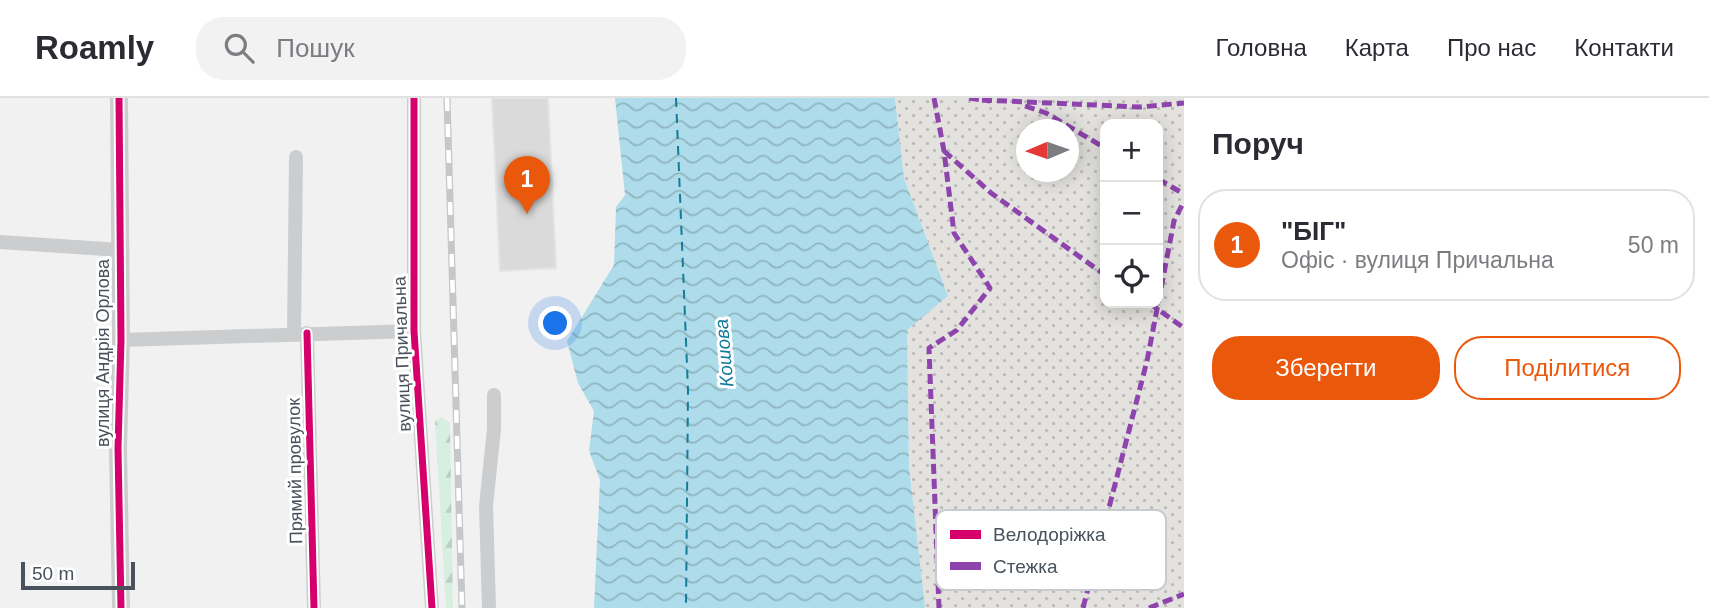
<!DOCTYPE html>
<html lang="uk">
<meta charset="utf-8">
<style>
body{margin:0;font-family:Helvetica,sans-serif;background:#f2f2f3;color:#2b2b33}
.controls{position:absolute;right:21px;top:21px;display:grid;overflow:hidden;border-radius:14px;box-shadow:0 4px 18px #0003}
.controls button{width:63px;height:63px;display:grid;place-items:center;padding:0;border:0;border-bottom:2px solid #e1e1e2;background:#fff;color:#2b2b33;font:35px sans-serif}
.compass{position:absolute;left:1016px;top:21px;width:63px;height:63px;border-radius:50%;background:#fff;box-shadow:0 4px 18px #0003;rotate:268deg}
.scale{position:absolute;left:21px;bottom:18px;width:114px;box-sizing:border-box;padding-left:7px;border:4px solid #49525c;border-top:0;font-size:19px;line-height:24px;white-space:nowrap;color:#49525c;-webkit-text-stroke:5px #fff;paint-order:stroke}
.you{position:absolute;left:556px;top:226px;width:24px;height:24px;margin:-18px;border:5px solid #fff;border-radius:50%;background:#1a73e8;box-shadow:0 0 0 10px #1a73e833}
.badge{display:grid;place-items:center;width:46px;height:46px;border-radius:50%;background:#ea580c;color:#fff;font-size:23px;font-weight:700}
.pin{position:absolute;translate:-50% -58px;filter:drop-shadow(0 2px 4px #0008)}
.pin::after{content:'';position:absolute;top:37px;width:24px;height:21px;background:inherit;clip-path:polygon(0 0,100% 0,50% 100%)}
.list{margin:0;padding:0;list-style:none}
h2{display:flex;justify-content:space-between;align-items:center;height:91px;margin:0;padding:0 28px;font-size:30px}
h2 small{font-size:23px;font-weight:400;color:#7c7c81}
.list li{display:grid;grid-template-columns:46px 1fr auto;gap:21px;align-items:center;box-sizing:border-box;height:112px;margin:0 14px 14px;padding:0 14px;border:2px solid #e1e1e2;border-radius:28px}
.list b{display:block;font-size:26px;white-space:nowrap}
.list p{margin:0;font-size:23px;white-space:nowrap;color:#7c7c81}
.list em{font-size:23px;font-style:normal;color:#7c7c81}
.actions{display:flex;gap:14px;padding:21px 28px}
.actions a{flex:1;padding:16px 0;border:2px solid #ea580c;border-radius:28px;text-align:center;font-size:24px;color:#ea580c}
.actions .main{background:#ea580c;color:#fff}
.icon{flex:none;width:38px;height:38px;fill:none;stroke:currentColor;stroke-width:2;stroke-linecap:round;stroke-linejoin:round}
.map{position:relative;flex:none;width:1184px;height:510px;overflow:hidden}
header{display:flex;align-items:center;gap:42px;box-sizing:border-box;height:98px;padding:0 35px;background:#fff;border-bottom:2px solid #e1e1e2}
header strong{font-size:33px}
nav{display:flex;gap:38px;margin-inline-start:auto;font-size:24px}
.search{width:490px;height:63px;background:#f2f2f3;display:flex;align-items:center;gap:18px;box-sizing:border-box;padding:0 24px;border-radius:28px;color:#7c7c81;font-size:26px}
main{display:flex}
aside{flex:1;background:#fff}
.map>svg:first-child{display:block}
.forest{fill:url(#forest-firs)}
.sand{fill:url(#sand-dots);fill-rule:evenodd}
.water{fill:url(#water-waves)}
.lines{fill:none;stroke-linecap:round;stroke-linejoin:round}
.ferry{stroke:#147b9d;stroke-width:2;stroke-dasharray:9 7;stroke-linecap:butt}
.building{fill:#dadadb;stroke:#e2e3e4;stroke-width:2}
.minor{stroke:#cbcdcf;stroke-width:14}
.tertiary{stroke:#cbcdcf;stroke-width:18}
.rail-casing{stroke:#c6c7c9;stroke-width:7}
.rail{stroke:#fff;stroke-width:4.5;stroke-dasharray:13;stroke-linecap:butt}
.quiet{stroke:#8e44ad;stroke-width:5;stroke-dasharray:10 5;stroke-linecap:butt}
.cycleway-casing{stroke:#fff;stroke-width:11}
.cycleway{stroke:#d6006c;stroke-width:7}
.labels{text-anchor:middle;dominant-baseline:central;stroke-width:6;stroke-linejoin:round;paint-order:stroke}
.street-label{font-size:18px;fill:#49525c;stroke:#fff}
.water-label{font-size:19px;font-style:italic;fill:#147b9d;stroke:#fff}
.key{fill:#fff;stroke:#c8cbce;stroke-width:2}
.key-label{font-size:19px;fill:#49525c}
</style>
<header>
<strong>Roamly</strong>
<div class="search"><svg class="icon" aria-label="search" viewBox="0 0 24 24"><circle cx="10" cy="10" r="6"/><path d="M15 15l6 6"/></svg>Пошук</div>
<nav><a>Головна</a><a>Карта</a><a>Про нас</a><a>Контакти</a></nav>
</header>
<main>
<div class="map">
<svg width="1184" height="510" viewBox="0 0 1184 510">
<defs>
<pattern id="forest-firs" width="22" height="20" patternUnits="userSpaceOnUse" patternTransform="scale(1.75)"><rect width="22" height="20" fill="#d7efe0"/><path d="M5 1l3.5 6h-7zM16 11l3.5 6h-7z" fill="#bacfc3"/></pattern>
<pattern id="sand-dots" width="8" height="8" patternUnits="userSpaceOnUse" patternTransform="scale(1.75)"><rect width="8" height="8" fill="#e4e2de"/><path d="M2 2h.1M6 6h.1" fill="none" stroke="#bbbab7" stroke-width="1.8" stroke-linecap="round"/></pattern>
<pattern id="water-waves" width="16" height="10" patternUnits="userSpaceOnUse" patternTransform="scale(1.75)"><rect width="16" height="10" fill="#aedcea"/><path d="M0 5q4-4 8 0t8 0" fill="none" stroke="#90b5c1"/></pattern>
</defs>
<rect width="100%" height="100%" fill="#f1f1f1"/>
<path class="forest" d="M442,319L450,325L453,510H446L435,323Z"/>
<path class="sand" d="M895,0H1184V510H924L909,369L907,231L948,198L904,80ZM1105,26H1158V205H1105ZM1026,32H1068V74H1026Z"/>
<path class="water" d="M615,0H895L904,80L948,198L907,232L909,369L925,510H594L600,382L589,353L594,313L578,285L567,243L614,167L616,109L625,97Z"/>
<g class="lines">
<path class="ferry" d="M676,0L688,292L686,510"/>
</g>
<path class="building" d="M492,0H548L556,170L500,173Z"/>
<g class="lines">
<path class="minor" d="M414,0V233L432,510
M0,144L120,152
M307,235L314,510
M294,236L296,59
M121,242L414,233
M489,510L486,408L494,331V297"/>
<path class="tertiary" d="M119,0L121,242L118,350L121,510"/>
<defs>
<path id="rail" d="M447,0L462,510"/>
</defs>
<use href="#rail" class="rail-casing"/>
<use href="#rail" class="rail"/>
<path class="quiet" d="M934,0L944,53L954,135L990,190L957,232L929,250L939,510
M969,0L990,3
M982,2L1140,9L1184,5
M1025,8L1046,15L1105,50
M944,53L991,95L1105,177
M1158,81L1184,96
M1149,205L1184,230
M1083,510L1147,263L1174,123L1184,103
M1149,510L1184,496"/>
<defs>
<path id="cycleway" d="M119,0L121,242L118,350L121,510
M414,0V233L432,510
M307,235L314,510"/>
</defs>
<use href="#cycleway" class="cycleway-casing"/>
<use href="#cycleway" class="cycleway"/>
</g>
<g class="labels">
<g class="street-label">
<text transform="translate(103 255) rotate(-90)">вулиця Андрія Орлова</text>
<text transform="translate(402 256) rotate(-92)">вулиця Причальна</text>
<text transform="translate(295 373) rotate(-91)">Прямий провулок</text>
</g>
<g class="water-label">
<text transform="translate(724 255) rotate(-95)">Кошова</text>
</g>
</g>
<rect x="936" y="412" width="230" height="80" rx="10" class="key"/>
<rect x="950" y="432" width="31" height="9" fill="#d6006c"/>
<rect x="950" y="464" width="31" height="8" fill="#8e44ad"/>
<g class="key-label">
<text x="993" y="443">Велодоріжка</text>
<text x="993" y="475">Стежка</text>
</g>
</svg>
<div class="controls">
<button>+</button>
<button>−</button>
<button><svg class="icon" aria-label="locate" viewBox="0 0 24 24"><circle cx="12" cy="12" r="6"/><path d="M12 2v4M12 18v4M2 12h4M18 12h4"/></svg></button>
</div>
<svg class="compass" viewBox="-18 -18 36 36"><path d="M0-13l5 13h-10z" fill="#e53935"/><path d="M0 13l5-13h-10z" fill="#7c7c81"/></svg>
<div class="scale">50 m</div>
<div class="you"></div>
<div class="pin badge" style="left:527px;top:116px">1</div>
</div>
<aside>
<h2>Поруч<small></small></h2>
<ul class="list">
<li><span class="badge">1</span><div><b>&quot;БІГ&quot;</b><p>Офіс · вулиця Причальна</p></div><em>50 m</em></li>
</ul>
<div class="actions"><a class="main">Зберегти</a><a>Поділитися</a></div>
</aside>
</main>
